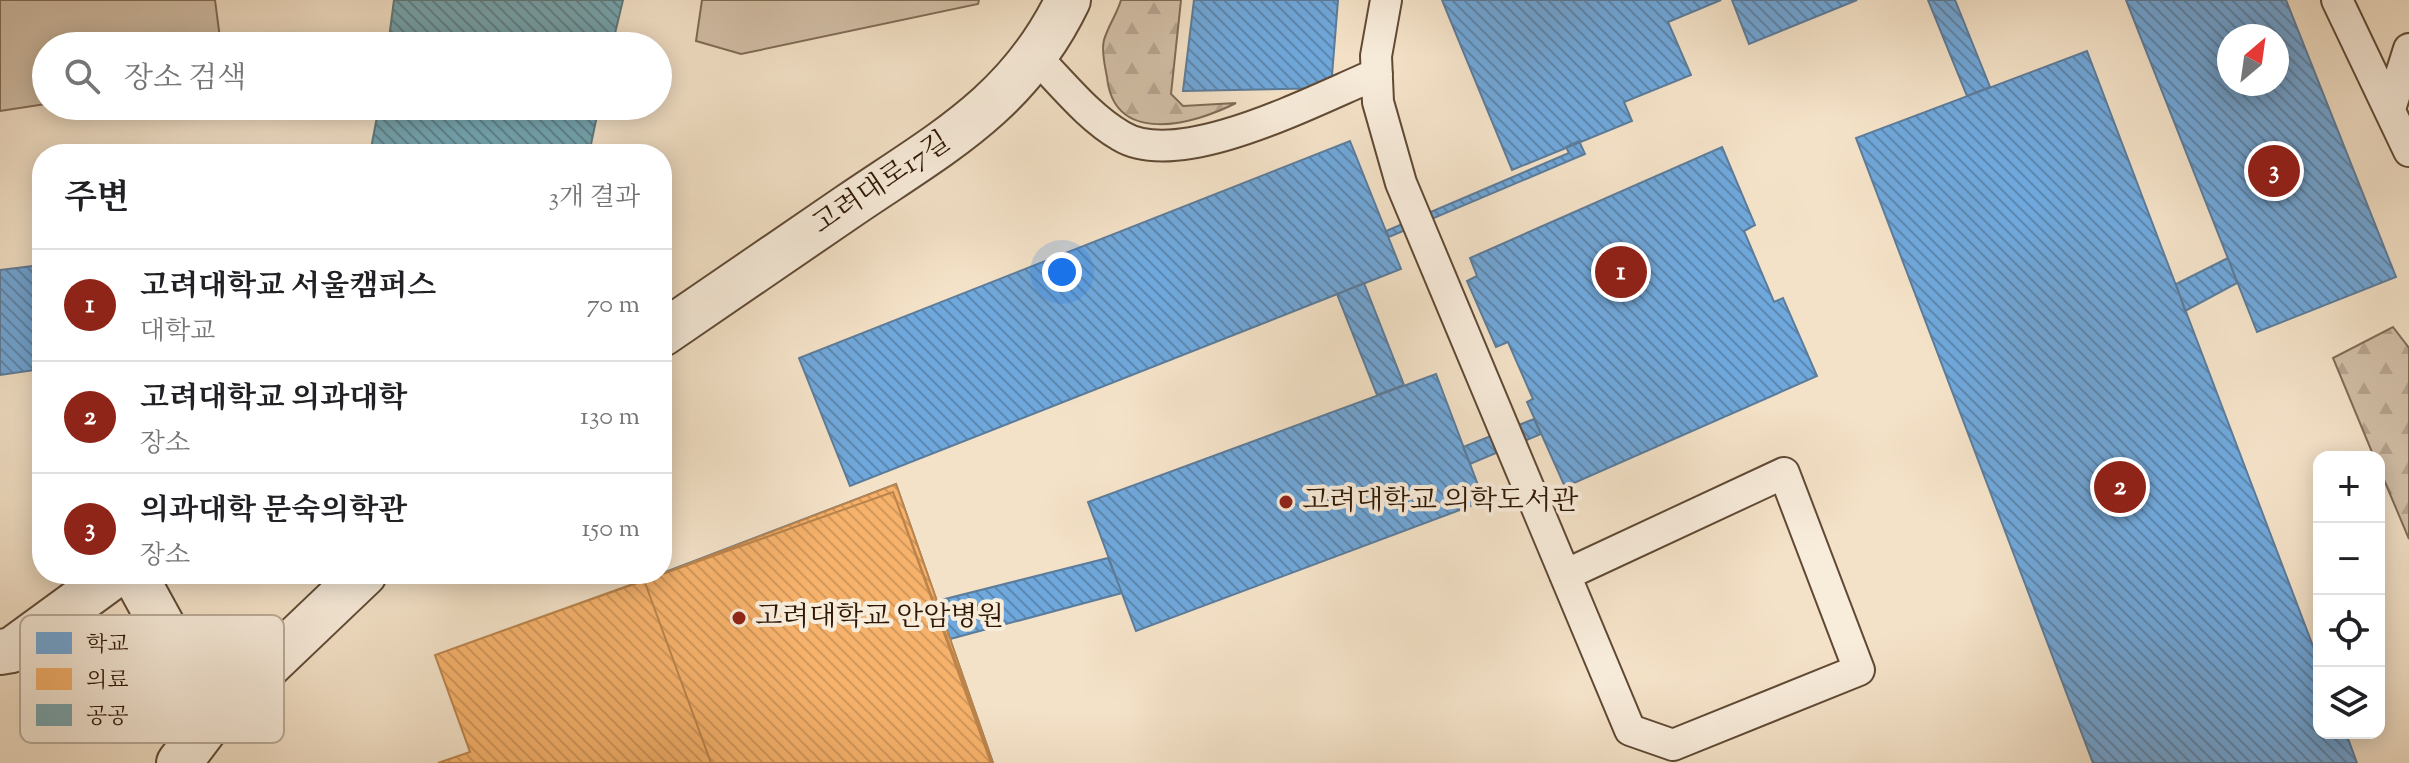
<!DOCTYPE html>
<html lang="ko">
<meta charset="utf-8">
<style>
body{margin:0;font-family:"Sorts Mill Goudy","Noto Serif KR",serif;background:#f2f2f2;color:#202124}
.controls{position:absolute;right:24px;bottom:24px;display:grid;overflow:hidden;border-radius:16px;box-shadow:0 4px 20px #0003}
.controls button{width:72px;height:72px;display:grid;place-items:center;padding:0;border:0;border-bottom:2px solid #e0e0e0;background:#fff;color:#202124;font:40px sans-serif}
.compass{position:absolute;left:2217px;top:24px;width:72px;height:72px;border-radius:50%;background:#fff;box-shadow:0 4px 20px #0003;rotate:29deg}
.you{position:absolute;left:1062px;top:272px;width:28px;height:28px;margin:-20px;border:6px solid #fff;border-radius:50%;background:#1a73e8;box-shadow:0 0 0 12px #1a73e833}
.badge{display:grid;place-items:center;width:52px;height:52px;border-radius:50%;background:#8f2418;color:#fff;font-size:26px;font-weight:700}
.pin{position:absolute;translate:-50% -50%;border:4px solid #fff;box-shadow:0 2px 8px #0006}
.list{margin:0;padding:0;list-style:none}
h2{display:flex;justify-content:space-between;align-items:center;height:104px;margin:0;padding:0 32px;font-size:34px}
h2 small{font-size:26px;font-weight:400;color:#757577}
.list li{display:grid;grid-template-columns:52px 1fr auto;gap:24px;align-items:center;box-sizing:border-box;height:112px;padding:0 32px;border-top:2px solid #e0e0e0}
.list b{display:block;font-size:30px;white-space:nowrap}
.list p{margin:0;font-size:26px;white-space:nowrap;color:#757577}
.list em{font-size:26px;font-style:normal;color:#757577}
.icon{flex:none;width:44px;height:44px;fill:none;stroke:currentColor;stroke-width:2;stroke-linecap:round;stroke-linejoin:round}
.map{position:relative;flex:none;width:2409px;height:763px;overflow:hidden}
.search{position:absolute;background:#fff;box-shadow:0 4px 20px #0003;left:32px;top:32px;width:640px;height:88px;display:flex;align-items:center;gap:20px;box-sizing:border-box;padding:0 28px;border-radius:44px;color:#757577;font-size:30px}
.panel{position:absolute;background:#fff;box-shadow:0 4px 20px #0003;left:32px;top:144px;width:640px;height:440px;border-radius:32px}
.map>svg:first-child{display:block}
.forest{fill:url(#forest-firs);stroke:#806b56;stroke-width:2}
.pitch{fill:#d2bfa7;stroke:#806b56;stroke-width:2}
.schools{fill:url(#schools-back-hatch);stroke:#5c7c9b;stroke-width:2;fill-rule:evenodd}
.health{fill:url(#health-back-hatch);stroke:#ba844c;stroke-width:2}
.public{fill:url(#public-back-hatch);stroke:#607a7c;stroke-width:2}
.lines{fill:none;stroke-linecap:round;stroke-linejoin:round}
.service-casing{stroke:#604a35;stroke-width:34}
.minor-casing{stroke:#604a35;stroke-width:48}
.tertiary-casing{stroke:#604a35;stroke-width:48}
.service{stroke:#f8ecdb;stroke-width:30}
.minor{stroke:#f8ecdb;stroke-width:44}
.tertiary{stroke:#f8ecdb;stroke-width:44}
.poi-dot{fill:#8f2418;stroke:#f8ecdb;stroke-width:3}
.labels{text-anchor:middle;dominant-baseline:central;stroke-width:8;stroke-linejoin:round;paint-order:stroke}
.street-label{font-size:28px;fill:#2e1704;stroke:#f8ecdb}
.poi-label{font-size:28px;fill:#2e1704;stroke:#f8ecdb;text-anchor:start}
.key{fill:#f8ecdb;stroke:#bbac9a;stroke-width:2}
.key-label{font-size:22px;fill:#2e1704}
</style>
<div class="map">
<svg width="2409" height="763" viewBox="0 0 2409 763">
<defs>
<pattern id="forest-firs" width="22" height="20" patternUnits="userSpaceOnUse" patternTransform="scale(2)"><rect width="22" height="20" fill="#d2bfa7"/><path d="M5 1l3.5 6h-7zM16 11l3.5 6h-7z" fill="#b5a38e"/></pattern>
<pattern id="schools-back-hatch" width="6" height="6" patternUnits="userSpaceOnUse" patternTransform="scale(2)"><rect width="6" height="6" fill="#6fa8dc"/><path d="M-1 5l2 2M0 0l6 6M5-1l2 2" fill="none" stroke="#5c88b0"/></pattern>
<pattern id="health-back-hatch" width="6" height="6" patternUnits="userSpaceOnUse" patternTransform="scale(2)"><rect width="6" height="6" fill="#f6b26b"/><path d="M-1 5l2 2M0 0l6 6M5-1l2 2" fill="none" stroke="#d3985b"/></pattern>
<pattern id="public-back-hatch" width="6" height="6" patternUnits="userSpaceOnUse" patternTransform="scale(2)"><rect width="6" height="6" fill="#76a5af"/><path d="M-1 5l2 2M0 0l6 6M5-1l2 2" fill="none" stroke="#61858c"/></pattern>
</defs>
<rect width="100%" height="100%" fill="#f4e2c8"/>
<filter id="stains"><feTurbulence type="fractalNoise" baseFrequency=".0025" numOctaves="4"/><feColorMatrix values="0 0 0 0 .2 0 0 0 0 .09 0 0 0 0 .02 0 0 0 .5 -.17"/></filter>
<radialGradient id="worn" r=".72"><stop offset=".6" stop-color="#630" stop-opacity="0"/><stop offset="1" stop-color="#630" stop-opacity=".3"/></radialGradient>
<path class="forest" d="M1121,0H1181L1171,94L1183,106L1236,103C1193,125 1114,146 1107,77C1105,66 1101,51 1104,40C1108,26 1117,14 1121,0Z
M2393,327L2409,348V539L2379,468V457H2374L2333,358Z"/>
<path class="pitch" d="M0,0H215L221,46H46V104L0,111Z
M702,0H979L978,4L741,54L696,41Z"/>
<path class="schools" d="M1194,0H1338L1331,88L1183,91Z
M1442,0H1721L1668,22L1691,75L1624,102L1632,121L1512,170Z
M1732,0H1857L1749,44Z
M1928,0H1955L1990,87L1967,96Z
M2126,0H2286L2396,277L2257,332ZM2229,36H2277V84H2229Z
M2087,51L2319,662V733H2346L2357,763H2093L1856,138Z
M1350,141L1401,269L850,486L799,358Z
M1579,141L1585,154L1389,237L1386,231L1569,153L1566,147Z
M1722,147L1755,225L1744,231L1774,302L1783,298L1817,376L1565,487L1527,402L1533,399L1508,342L1496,347L1467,281L1477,276L1470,258Z
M2228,258L2237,283L2185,311L2176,284Z
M42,265V369L0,375V270Z
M1364,283L1404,385L1377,395L1337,294Z
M1436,374L1484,501L1136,631L1088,502Z
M1534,419L1541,434L1470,464L1463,447Z
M896,484L993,763H711L644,580Z
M1108,558L1122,593L950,639L937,601Z"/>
<path class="health" d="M896,484L937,601L993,763L893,492L662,574Z
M893,492L991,763H438L470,752L435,655Z
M644,580L711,763H438L470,752L435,655Z"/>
<path class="public" d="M394,0H623L612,46H388Z
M379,106H599L589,154H370Z"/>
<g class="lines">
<defs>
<path id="service" d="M1386,0L1376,56L1378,102L1401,183L1630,730L1673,745L1859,670L1784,473L1565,575
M2337,0L2409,151
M1035,56C1062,83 1088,117 1121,136C1180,172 1318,98 1377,74
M2390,109L2409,49"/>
<path id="minor" d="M134,574L213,718
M0,652L12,650L116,574"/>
<path id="tertiary" d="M662,334C724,291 787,249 849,206C940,144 1018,104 1068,0
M179,763L213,718L364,574"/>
</defs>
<use href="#service" class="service-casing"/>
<use href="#minor" class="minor-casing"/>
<use href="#tertiary" class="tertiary-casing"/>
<use href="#service" class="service"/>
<use href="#minor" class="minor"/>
<use href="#tertiary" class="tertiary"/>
</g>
<g class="poi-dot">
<circle cx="1286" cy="502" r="8"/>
<circle cx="739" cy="618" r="8"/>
</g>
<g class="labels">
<g class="street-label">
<text transform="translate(882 184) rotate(-34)">고려대로17길</text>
</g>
<g class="poi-label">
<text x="1302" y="502">고려대학교 의학도서관</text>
<text x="755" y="618">고려대학교 안암병원</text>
</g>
</g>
<rect x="20" y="615" width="264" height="128" rx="12" class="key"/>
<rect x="36" y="632" width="36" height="22" fill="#6fa8dc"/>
<rect x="36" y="668" width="36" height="22" fill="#f6b26b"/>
<rect x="36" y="704" width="36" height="22" fill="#76a5af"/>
<g class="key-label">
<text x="86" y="651">학교</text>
<text x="86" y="687">의료</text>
<text x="86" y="723">공공</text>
</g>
<rect width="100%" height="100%" filter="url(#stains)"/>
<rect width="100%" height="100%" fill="url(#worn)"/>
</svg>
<div class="controls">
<button>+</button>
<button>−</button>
<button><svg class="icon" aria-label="locate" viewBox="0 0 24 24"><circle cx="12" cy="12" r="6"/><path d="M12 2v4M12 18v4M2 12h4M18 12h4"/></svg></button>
<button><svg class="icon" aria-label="layers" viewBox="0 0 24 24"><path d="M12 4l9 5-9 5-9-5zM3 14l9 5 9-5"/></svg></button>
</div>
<svg class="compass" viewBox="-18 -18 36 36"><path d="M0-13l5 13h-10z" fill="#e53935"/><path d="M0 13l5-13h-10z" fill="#757577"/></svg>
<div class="you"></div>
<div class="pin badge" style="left:1621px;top:272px">1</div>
<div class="pin badge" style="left:2120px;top:487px">2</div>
<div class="pin badge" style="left:2274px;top:171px">3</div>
<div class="search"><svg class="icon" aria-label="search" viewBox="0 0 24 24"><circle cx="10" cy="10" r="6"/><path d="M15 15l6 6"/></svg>장소 검색</div>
<section class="panel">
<h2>주변<small>3개 결과</small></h2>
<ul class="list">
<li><span class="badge">1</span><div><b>고려대학교 서울캠퍼스</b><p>대학교</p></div><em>70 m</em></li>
<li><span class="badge">2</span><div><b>고려대학교 의과대학</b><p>장소</p></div><em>130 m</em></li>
<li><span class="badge">3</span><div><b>의과대학 문숙의학관</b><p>장소</p></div><em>150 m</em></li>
</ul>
</section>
</div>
